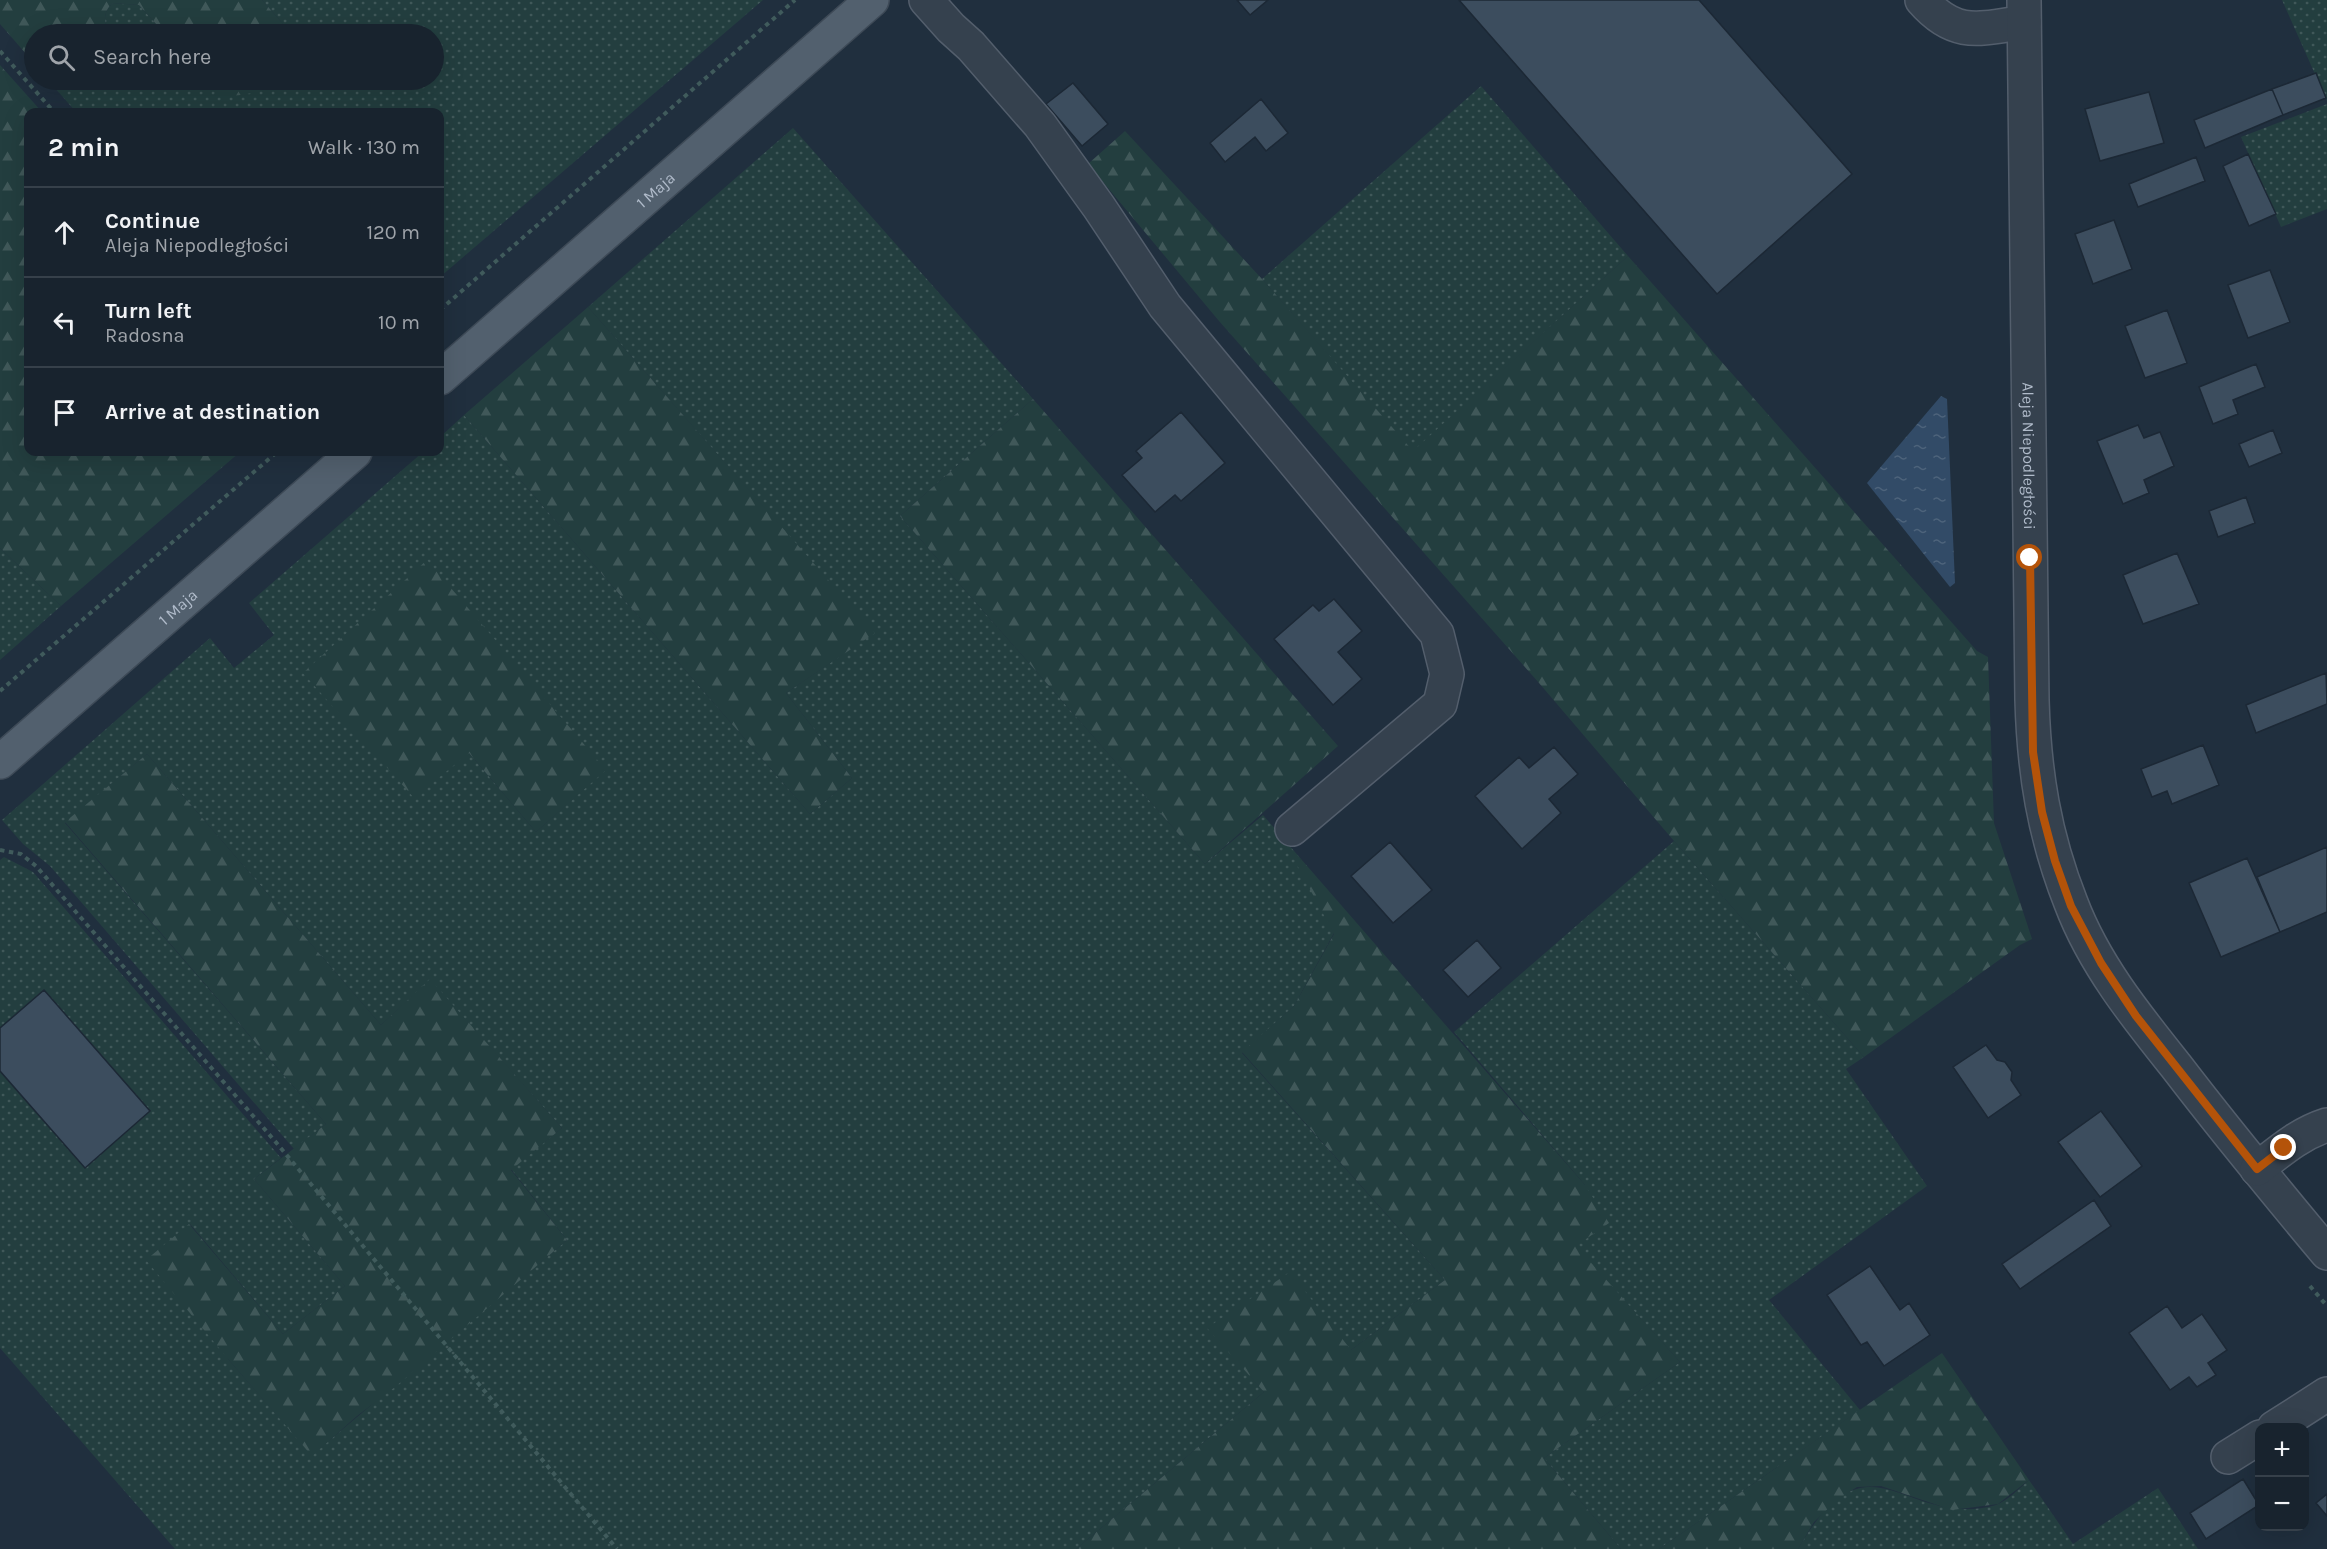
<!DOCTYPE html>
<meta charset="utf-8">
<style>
body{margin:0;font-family:Karla,sans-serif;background:#212b36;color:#f1f3f6}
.controls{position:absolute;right:18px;bottom:18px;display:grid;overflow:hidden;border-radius:12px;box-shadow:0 6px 24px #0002}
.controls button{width:54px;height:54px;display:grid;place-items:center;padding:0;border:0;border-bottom:2px solid #36404a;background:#18232e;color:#f1f3f6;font:30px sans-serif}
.stop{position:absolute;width:18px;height:18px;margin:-14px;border:4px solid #b45309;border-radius:50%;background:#fff}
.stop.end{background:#b45309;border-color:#fff;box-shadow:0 2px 6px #0008}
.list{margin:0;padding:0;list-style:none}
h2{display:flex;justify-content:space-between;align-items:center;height:78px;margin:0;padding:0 24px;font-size:26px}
h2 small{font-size:20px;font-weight:400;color:#9fa4aa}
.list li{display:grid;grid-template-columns:39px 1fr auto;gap:18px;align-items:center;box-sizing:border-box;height:90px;padding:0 24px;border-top:2px solid #36404a}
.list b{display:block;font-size:22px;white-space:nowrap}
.list p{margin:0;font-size:20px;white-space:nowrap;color:#9fa4aa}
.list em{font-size:20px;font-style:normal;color:#9fa4aa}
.icon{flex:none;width:33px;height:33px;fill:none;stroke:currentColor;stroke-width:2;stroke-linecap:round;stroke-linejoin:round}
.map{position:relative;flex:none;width:2327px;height:1549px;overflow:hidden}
.search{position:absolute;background:#18232e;box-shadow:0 6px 24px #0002;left:24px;top:24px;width:420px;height:66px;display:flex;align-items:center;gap:15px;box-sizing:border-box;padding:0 21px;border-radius:33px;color:#9fa4aa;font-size:22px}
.panel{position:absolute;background:#18232e;box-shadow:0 6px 24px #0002;left:24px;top:108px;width:420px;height:348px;border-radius:12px}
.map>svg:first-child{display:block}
.grass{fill:url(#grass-dots);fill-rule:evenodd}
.forest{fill:url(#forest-firs)}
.water{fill:url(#water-ripples)}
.building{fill:#3c4d5e;stroke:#1c2835;stroke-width:1.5}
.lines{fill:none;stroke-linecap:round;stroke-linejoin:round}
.minor-casing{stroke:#535e6c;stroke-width:36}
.major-casing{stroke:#3e4a57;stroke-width:36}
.path{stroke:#405b5c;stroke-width:4;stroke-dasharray:4.5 4.5;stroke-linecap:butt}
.minor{stroke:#35414e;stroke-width:33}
.major{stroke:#52606e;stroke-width:33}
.route{stroke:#b45309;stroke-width:8}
.labels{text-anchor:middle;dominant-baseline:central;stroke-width:4.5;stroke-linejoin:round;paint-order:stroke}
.street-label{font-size:16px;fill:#b0bbca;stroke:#1a2633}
</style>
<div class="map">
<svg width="2327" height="1549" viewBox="0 0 2327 1549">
<defs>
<pattern id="grass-dots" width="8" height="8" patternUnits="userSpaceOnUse" patternTransform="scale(1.5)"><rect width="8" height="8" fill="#233e3f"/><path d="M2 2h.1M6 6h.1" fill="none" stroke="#405859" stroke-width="1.8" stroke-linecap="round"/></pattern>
<pattern id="forest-firs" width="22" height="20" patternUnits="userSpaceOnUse" patternTransform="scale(1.5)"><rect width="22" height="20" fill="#233e3f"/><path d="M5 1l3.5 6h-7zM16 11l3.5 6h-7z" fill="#405859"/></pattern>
<pattern id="water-ripples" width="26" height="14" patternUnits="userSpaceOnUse" patternTransform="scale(1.5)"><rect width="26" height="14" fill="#324b67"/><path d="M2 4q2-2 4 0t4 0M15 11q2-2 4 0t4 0" fill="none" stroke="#4d637b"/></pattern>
</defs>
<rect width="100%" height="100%" fill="#202f3e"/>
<path class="grass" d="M262,0H763L440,277V112H76L48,80H204L214,91L273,84L276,80H434V34H292Z
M2282,0H2327V101Z
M113,3L139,5L165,34H107C105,22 102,12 113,3Z
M1481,86L1628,256L1413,452L1262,279Z
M2327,104V209L2281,227L2241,137Z
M793,128L1033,399L900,516L1205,864L1263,815L1301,859L1298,865L1334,933L1294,1006L1242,1053L1445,1280L1351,1350L1208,1327L1264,1392L1076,1549H175L0,1348V860L4,857L33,872L281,1158L254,1179L345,1286L283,1334L190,1224L228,1359L312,1455L567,1240L511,1169L562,1128L430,980L381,1025L147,754L65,823L326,1124L294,1149L50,866L23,844L2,820L210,638L234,668L274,635L249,603L423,452H440V437L464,415L810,814L852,778L786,693L874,633L588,307ZM469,753L605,770L536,832Z
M0,548L61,606L0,660Z
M1674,841L1864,1057L1846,1069L1927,1186L1769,1300L1860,1410L1659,1549H1621L1544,1458L1680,1362L1575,1246L1585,1185L1454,1032Z
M2029,1480L2073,1544L2158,1488L2198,1549H1798C1870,1424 1905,1531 1996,1505C2007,1501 2020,1488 2029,1480Z"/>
<path class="forest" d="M0,0H262L292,34H165L139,5L113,3C102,12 105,22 107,34H34V63L0,24Z
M0,65L42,112H28V452H240L61,606L0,548Z
M204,80H276C264,93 229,101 213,91C210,88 206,83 204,80Z
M1125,131L1262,279L1413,451L1628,256L1977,651L1988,657L1994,823L2032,939L2020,945L1864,1057L1674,841L1539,683L1219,321L1088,164Z
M588,307L875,633L786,693L852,778L810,814L464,415Z
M1033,399L1338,746L1205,864L900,516Z
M427,560L606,770L536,832L469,753L414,798L303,673Z
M147,754L381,1025L430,979L562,1128L511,1170L567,1240L395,1387L357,1416L312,1456L228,1359L146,1260L189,1224L283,1334L345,1286L254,1179L326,1124L65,822Z
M1301,859L1585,1185L1609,1223L1576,1246L1680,1362L1544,1458L1621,1549H1076L1264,1392L1207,1328L1290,1272L1351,1350L1445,1280L1242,1052L1294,1006L1334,934L1297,865Z
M1942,1353L2029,1480L1998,1504L1952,1510L1881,1486L1857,1487L1837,1500L1814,1522L1798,1549H1659Z"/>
<path class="water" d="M1941,396L1947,399L1955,583L1950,587L1867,483Z"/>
<path class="building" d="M1237,0H1268L1250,15Z
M1459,0H1699L1852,174L1717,294Z
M2316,73L2326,98L2283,115L2272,89Z
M1073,83L1108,124L1082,146L1046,104Z
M2272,89L2283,115L2205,148L2194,120Z
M2149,92L2164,143L2100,161L2085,109Z
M1261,99L1288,133L1266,151L1255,137L1225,162L1210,143Z
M2248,154L2276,214L2249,226L2223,166Z
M2196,157L2205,181L2138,207L2129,184Z
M2114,220L2132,269L2093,284L2075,234Z
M2270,270L2290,322L2248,338L2228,285Z
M2167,310L2187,363L2145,378L2125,326Z
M2256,364L2265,387L2233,400L2238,414L2213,424L2199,387Z
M1181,412L1225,463L1181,501L1175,495L1155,512L1122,475L1142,458L1136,451Z
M2138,425L2144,438L2160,432L2174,466L2144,480L2149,493L2123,504L2097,441Z
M2273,430L2282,453L2249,467L2239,444Z
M2246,497L2255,523L2218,537L2209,511Z
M2177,553L2199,604L2143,624L2123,575Z
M1334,599L1362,631L1338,652L1362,679L1333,705L1274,639L1313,605L1319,611Z
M2326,673L2327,704L2256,733L2246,705Z
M2203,745L2219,785L2172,804L2167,791L2152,797L2141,769Z
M1554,747L1578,774L1549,799L1561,813L1522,849L1475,796L1519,757L1529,768Z
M1390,842L1432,890L1393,923L1351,876Z
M2327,847V912L2280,932L2257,877Z
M2247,858L2280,932L2221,957L2189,883Z
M1477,940L1501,968L1468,997L1443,970Z
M44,990L150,1111L85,1168L0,1071V1028Z
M1986,1045L1997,1060L2005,1062L2012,1072L2011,1080L2021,1095L1988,1118L1953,1067Z
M2101,1111L2142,1166L2100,1197L2058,1142Z
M2094,1200L2111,1226L2020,1289L2002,1264Z
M1870,1266L1900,1310L1909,1303L1930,1335L1884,1366L1867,1342L1861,1345L1827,1295Z
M2167,1306L2182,1328L2202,1314L2227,1350L2208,1363L2216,1375L2197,1387L2189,1377L2170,1390L2129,1333Z
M2243,1479L2259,1505L2206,1539L2190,1513Z
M2327,1494V1516L2316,1503Z"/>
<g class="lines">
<defs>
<g id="minor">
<path d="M926,0L951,28L971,46L1040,125L1099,207L1165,306L1437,634L1447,674L1440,704L1292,829"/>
<path d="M1922,0C1955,38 1979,29 2024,22"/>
<path id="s1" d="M2024,0L2032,700C2034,772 2044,835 2071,903C2094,964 2136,1016 2176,1066C2225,1130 2276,1192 2327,1253"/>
<path d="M2257,1169C2280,1151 2299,1134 2327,1125"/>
<path d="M2274,1428L2327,1394"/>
<path d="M2228,1457L2260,1437"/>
</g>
<g id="major">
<path id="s2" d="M440,378L872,0"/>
<path id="s3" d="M0,762L355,452"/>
</g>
</defs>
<use href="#minor" class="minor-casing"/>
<use href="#major" class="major-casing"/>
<path class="path" d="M0,51L54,112
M440,310L795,0
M0,691L277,452
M0,850L21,854L36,866L274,1140L617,1549
M2310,1286L2327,1306"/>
<use href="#minor" class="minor"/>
<use href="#major" class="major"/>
</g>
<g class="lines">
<path class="route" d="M2030,558L2033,752L2042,812L2055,861L2071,906L2101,963L2136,1016L2257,1169L2284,1148"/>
</g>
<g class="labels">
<g class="street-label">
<text stroke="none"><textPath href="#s2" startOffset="286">1 Maja</textPath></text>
<text stroke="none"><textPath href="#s1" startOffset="456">Aleja Niepodległości</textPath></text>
<text stroke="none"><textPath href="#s3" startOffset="236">1 Maja</textPath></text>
</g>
</g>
</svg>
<div class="controls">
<button>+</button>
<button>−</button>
</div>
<div class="stop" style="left:2030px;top:558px"></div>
<div class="stop end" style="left:2284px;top:1148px"></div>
<div class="search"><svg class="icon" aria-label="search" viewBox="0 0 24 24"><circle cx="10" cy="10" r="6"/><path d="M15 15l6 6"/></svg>Search here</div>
<section class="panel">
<h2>2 min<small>Walk · 130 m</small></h2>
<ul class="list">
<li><svg class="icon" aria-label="ahead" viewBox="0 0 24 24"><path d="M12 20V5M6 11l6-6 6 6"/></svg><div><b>Continue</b><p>Aleja Niepodległości</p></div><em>120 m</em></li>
<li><svg class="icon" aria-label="left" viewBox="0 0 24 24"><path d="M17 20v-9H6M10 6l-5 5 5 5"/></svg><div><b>Turn left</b><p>Radosna</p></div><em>10 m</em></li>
<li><svg class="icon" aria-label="arrive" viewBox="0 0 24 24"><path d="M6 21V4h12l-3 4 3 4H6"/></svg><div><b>Arrive at destination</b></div></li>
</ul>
</section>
</div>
